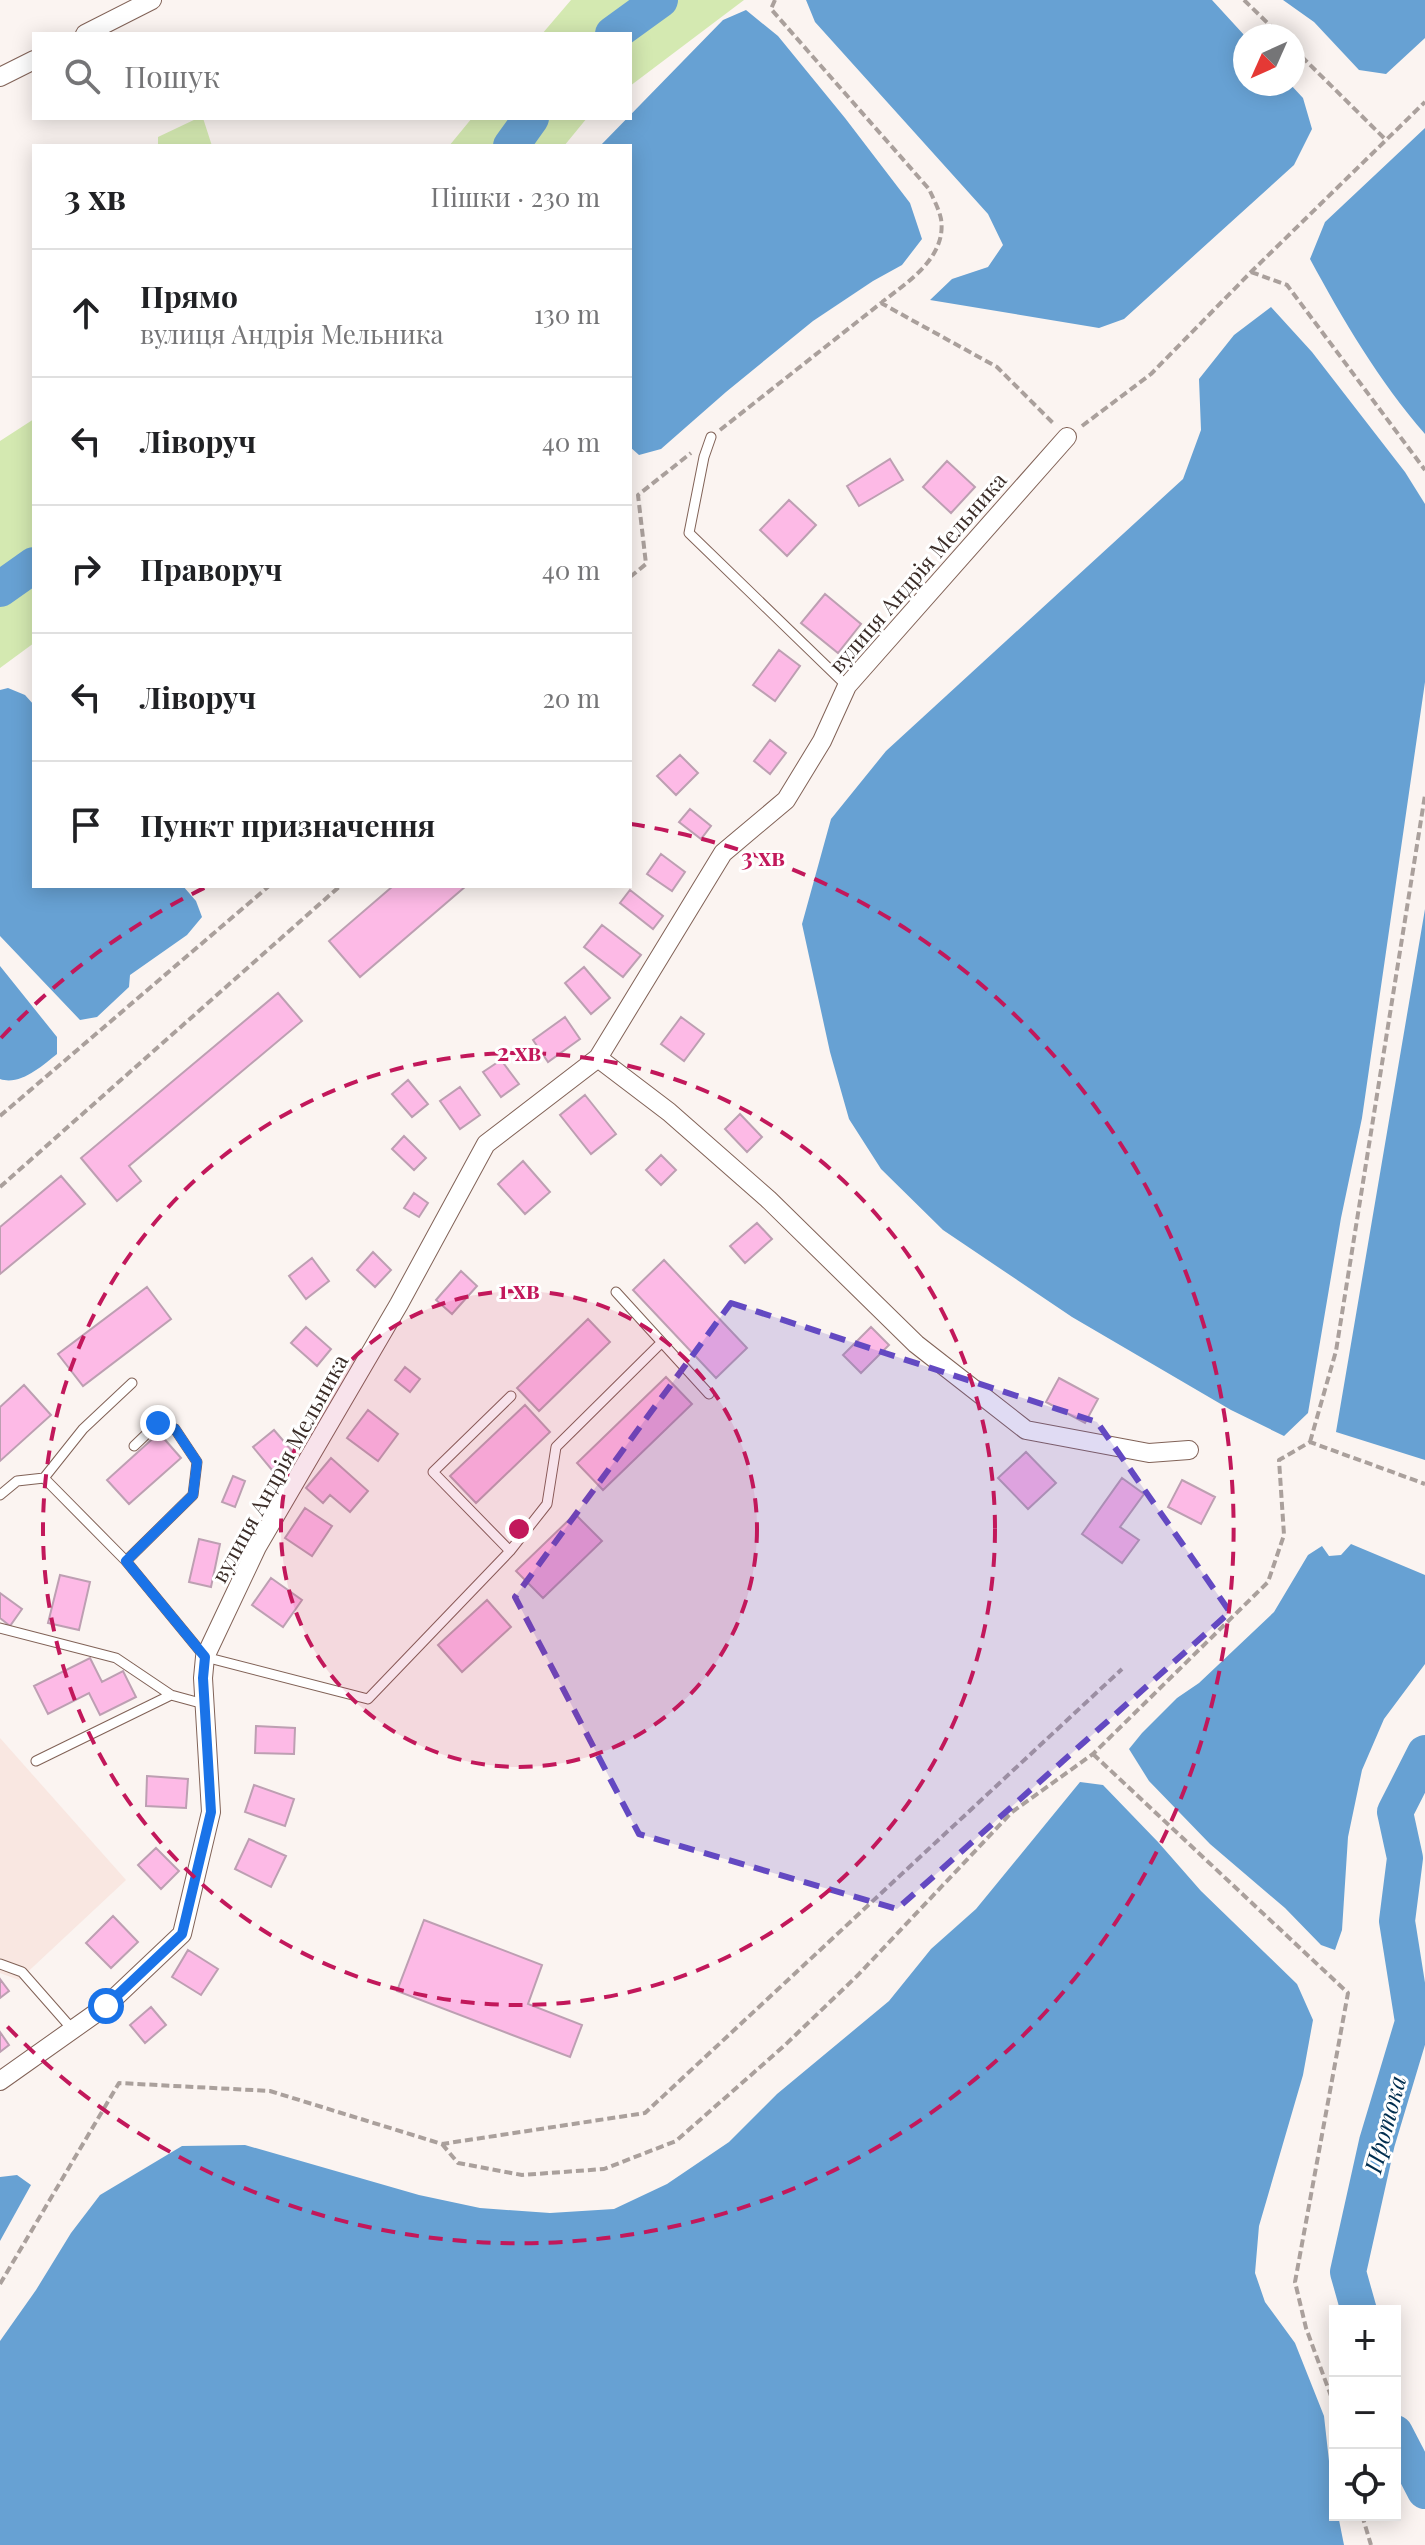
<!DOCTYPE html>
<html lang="uk">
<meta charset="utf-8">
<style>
body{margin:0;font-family:"Playfair Display",serif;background:#f6f6f6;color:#202124}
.controls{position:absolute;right:24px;bottom:24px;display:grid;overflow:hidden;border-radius:0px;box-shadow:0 4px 20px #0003}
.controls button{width:72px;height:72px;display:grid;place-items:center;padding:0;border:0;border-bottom:2px solid #e0e0e0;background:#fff;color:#202124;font:40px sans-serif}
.compass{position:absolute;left:1233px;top:24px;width:72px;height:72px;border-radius:50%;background:#fff;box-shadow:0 4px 20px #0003;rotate:225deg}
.stop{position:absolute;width:24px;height:24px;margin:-18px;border:6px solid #1a73e8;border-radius:50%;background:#fff}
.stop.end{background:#1a73e8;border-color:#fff;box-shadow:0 2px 8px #0008}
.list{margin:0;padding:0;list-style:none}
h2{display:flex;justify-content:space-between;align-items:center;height:104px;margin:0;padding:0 32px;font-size:34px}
h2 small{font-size:26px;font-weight:400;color:#757577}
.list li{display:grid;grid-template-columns:52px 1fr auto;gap:24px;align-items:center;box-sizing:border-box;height:128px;padding:0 32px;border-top:2px solid #e0e0e0}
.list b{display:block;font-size:30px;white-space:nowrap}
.list p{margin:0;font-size:26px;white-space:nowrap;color:#757577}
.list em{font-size:26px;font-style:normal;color:#757577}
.icon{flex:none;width:44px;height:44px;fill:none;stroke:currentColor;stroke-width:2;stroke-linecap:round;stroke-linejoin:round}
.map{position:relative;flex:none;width:1425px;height:2545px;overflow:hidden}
.search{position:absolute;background:#fff;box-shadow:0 4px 20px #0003;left:32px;top:32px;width:600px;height:88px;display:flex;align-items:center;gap:20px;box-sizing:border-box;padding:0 28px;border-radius:0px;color:#757577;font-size:30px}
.panel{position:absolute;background:#fff;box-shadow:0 4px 20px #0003;left:32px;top:144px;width:600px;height:744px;border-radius:0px}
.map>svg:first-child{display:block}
.built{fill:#f9e7e1}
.green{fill:#d4e9b1}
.water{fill:#67a1d3}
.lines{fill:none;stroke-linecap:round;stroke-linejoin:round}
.river{stroke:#67a1d3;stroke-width:36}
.building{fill:#fdbae6;stroke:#bd9fb2;stroke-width:2}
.service-casing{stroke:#816257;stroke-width:11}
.minor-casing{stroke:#816257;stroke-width:20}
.path{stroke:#aaa09c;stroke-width:4;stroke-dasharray:8 4;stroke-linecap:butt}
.service{stroke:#fff;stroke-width:9}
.minor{stroke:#fff;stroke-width:18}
.route{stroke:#1a73e8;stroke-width:10}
.marked{fill:#6349c2;fill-opacity:0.2;stroke:#6349c2;stroke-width:6;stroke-dasharray:16 10;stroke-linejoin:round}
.ring{fill:none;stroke:#c2185b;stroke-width:4;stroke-dasharray:14 10}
.labels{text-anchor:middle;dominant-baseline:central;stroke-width:6;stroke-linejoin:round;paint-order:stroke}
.street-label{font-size:22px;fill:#3b2d28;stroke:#fff}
.water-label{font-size:24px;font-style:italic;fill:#002e4f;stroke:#fff}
.centre{fill:#c2185b;stroke:#fff;stroke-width:4}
.ring-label{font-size:24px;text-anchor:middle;font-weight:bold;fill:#c2185b;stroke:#fff;stroke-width:6;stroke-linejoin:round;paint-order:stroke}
</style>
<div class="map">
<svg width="1425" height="2545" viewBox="0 0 1425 2545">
<rect width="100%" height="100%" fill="#fbf4f1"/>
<path class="built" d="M0,1738L126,1880L19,1980L0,1973Z"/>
<path class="green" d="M571,0H744L630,86V34H542Z
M198,118H203L212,146H158V137Z
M472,118H587L564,146H449Z
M34,419V643L0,668V441Z"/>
<path class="water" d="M806,0H1212L1245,36V84H1290L1303,98L1312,129L1294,165L1124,319L1099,328L930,300L952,279L988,267L1003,245L988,214L815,22Z
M1283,0H1425V38L1386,74L1359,70L1314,22Z
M746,10L778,36L845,118L910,203L922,239L902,265L873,281L813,321L726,392L661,449L639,455L630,447V146H600L723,20Z
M1425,128V434C1379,381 1343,320 1310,259L1325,222Z
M1271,307L1312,352L1405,472L1425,504V682L1362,1118L1341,1218L1308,1413L1284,1436L1231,1410L1072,1317L943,1230L881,1169L849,1119L830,1052L802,924L831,819L886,751L1183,479L1201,430L1199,379L1234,335Z
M8,688L25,695L34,705V886H183L196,901L202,917L187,935L130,975L129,987L97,1017L80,1020L0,936V690Z
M1425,909V1460L1336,1432Z
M0,966L57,1037V1054C42,1066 20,1086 0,1079Z
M1351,1544L1425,1575V1664L1384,1719L1362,1770L1348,1837L1342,1930L1335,1950L1321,1945L1285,1908L1210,1844L1149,1781L1129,1749L1142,1733L1177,1698L1199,1683L1274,1612L1308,1555L1322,1546L1329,1556L1341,1555Z
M1080,1782L1103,1785L1158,1842L1201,1891L1297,1984L1313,2020L1303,2075L1259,2226L1255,2273L1265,2302L1295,2343L1324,2416L1335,2515H1338L1344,2545H0V2341L36,2290L71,2233L100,2195L182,2146L245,2145L419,2195L480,2208L550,2213L614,2209L667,2184L729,2142L777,2094L889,2001L931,1949L976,1909Z
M17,2175L31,2185L0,2241V2177Z"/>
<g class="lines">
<path class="river" d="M613,34L660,0
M511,146L531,118
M0,589L34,565
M1359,2311L1348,2272L1377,2142L1413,2022L1397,1921L1405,1858L1395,1812L1425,1753
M1395,2433L1425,2491"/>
</g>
<path class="building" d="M890,459L903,480L859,506L847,486Z
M947,461L975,487L951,513L923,487Z
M789,500L816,525L787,556L760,530Z
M825,594L861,624L838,653L801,623Z
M779,650L800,666L775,701L753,685Z
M770,740L786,753L770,774L754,761Z
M680,755L698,773L676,795L657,776Z
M690,809L711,826L701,839L679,822Z
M661,854L685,872L672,891L647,874Z
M393,886H466L360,977L329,941Z
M630,890L663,916L653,929L620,903Z
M602,925L641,955L623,977L584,947Z
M584,967L610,998L591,1014L565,983Z
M278,993L302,1021L129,1166L141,1181L117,1201L81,1158Z
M565,1017L580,1039L548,1062L533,1040Z
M681,1017L704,1034L684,1061L661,1044Z
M501,1060L519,1084L501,1097L483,1072Z
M408,1080L428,1104L412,1117L392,1094Z
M460,1087L480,1115L460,1129L440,1101Z
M585,1095L616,1134L591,1154L560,1115Z
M740,1114L762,1137L747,1152L725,1129Z
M404,1136L426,1158L414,1170L392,1149Z
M661,1155L676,1170L661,1185L646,1170Z
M523,1161L550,1192L525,1214L498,1184Z
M61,1176L85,1204L0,1274V1227Z
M414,1193L428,1203L419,1217L404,1208Z
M757,1223L772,1239L745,1263L730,1246Z
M373,1252L391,1270L375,1287L357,1270Z
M312,1258L329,1281L306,1299L289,1276Z
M664,1260L747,1348L716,1378L633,1290Z
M461,1271L477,1286L452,1314L436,1300Z
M147,1287L171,1319L83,1386L58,1354Z
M588,1319L610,1342L539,1411L517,1388Z
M306,1327L331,1349L317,1366L291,1343Z
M871,1327L889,1345L861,1373L843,1355Z
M405,1367L420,1379L410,1392L395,1380Z
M666,1377L692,1404L603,1490L577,1463Z
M1059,1378L1098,1399L1085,1423L1046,1402Z
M24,1385L51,1415L0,1461V1407Z
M525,1405L550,1432L476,1503L450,1476Z
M368,1410L398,1434L378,1461L347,1438Z
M274,1430L293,1452L272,1470L253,1447Z
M159,1433L181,1458L129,1504L107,1480Z
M1026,1452L1056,1483L1028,1509L998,1478Z
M331,1458L368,1491L350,1512L330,1495L323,1503L306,1488Z
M233,1476L245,1481L235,1507L222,1502Z
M1122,1478L1144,1494L1120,1527L1139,1540L1122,1563L1082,1534Z
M1182,1480L1215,1497L1201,1524L1168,1507Z
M305,1508L332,1526L312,1556L285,1538Z
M575,1514L602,1541L543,1598L516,1571Z
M199,1539L220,1544L211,1587L189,1582Z
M60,1575L90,1582L79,1630L48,1623Z
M271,1578L302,1600L283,1627L252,1605Z
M0,1593L22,1609L10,1626L0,1618Z
M487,1600L511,1627L462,1672L438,1645Z
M90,1658L102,1682L123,1671L136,1697L100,1715L89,1693L48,1714L34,1686Z
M256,1726L295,1728L294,1754L255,1753Z
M147,1776L188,1779L186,1808L146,1806Z
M254,1785L294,1799L285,1826L245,1812Z
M249,1839L286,1856L271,1887L235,1869Z
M156,1848L179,1871L161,1889L138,1865Z
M113,1916L138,1942L111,1968L86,1943Z
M424,1920L542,1965L528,2004L582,2025L570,2057L397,1991Z
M188,1950L218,1969L201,1995L172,1977Z
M0,1979L9,1991L0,1998Z
M151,2007L166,2025L145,2043L130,2025Z
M0,2032L9,2045L0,2052Z"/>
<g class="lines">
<defs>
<path id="service" d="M711,437L704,457L689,533L847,686
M616,1292L709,1394
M44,1478L83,1429L132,1383
M0,1495L17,1481L44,1478L126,1561L205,1657L368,1699L510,1551L547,1504L556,1447L661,1343
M510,1551L433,1472L511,1396
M126,1561L193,1495L197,1462L175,1429L158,1423L134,1446
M0,1628L116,1658L171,1695L204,1704
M36,1761L171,1695
M0,1964L22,1972L73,2030"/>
<path id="minor" d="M85,34L152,0
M0,77L34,60
M598,1058L669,1112L768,1199L916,1344L1026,1430L1149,1453L1189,1450
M0,2081L106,2006L182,1934L211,1812L203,1678L205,1657L257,1547L399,1304L486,1144L598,1058L723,853L786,800L822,741L847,686L1067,437"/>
</defs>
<use href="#service" class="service-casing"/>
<use href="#minor" class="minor-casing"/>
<path class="path" d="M775,0L771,9L929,189C933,198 939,209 941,219C947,257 908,282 882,302
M1244,0L1281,36
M1293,48L1386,140
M1251,272L1287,285L1425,470
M1082,426L1151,374L1251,272L1425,102
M720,430L881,303L997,367L1054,424
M630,577L646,564L638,495L691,453
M0,1116L269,886
M0,1187L340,886
M1310,1442L1336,1351L1425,795
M1093,1754L1348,1993L1295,2282L1306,2328L1335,2407
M442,2144L458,2163L522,2175L604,2169L676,2141L784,2046L858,1975L1012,1812L1093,1754L1268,1582L1284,1535L1279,1460L1310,1442L1425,1484
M0,2284L119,2083L270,2091L442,2144L645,2113L1122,1669
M1362,2515L1371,2545"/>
<use href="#service" class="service"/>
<use href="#minor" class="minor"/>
</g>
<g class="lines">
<path class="route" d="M106,2006L182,1934L211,1812L203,1678L205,1657L126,1561L193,1495L197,1462L175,1429L158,1423"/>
</g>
<path class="marked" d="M731,1303L1097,1422L1230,1612L897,1909L639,1834L515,1597Z"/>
<circle cx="519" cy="1529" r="238" fill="#c2185b" fill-opacity=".12"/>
<g class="ring">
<circle cx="519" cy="1529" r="238"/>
<circle cx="519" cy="1529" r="476"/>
<path d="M1 1038A714 714 0 0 1 206 887M631 824A714 714 0 1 1 1 2020"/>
</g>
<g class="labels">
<g class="street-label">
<text transform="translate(917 572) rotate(-49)">вулиця Андрія Мельника</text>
<text transform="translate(279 1468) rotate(-61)">вулиця Андрія Мельника</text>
</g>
<g class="water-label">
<text transform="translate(1384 2124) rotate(-75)">Протока</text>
</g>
</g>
<circle cx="519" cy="1529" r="12" class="centre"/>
<g class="ring-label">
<text x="763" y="866">3 хв</text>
<text x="519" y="1061">2 хв</text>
<text x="519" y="1299">1 хв</text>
</g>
</svg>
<div class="controls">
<button>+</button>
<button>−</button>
<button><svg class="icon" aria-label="locate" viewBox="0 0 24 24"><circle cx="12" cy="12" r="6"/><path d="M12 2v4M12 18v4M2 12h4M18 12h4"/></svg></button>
</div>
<svg class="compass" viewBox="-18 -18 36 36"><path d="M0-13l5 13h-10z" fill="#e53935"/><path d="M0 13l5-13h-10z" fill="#757577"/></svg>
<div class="stop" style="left:106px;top:2006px"></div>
<div class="stop end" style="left:158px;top:1423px"></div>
<div class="search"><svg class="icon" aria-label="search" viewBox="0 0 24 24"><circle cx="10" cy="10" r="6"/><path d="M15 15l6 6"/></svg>Пошук</div>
<section class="panel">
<h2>3 хв<small>Пішки · 230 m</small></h2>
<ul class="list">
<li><svg class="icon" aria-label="ahead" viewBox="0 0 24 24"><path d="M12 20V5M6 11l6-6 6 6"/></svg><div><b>Прямо</b><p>вулиця Андрія Мельника</p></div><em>130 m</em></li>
<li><svg class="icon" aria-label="left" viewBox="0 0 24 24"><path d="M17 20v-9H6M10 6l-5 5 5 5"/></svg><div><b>Ліворуч</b></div><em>40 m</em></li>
<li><svg class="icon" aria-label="right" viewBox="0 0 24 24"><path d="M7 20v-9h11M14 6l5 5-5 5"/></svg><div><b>Праворуч</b></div><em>40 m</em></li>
<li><svg class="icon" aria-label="left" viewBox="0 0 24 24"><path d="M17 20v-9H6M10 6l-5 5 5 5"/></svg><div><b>Ліворуч</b></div><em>20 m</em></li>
<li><svg class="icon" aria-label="arrive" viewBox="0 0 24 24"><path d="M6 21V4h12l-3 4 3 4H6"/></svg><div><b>Пункт призначення</b></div></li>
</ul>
</section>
</div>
